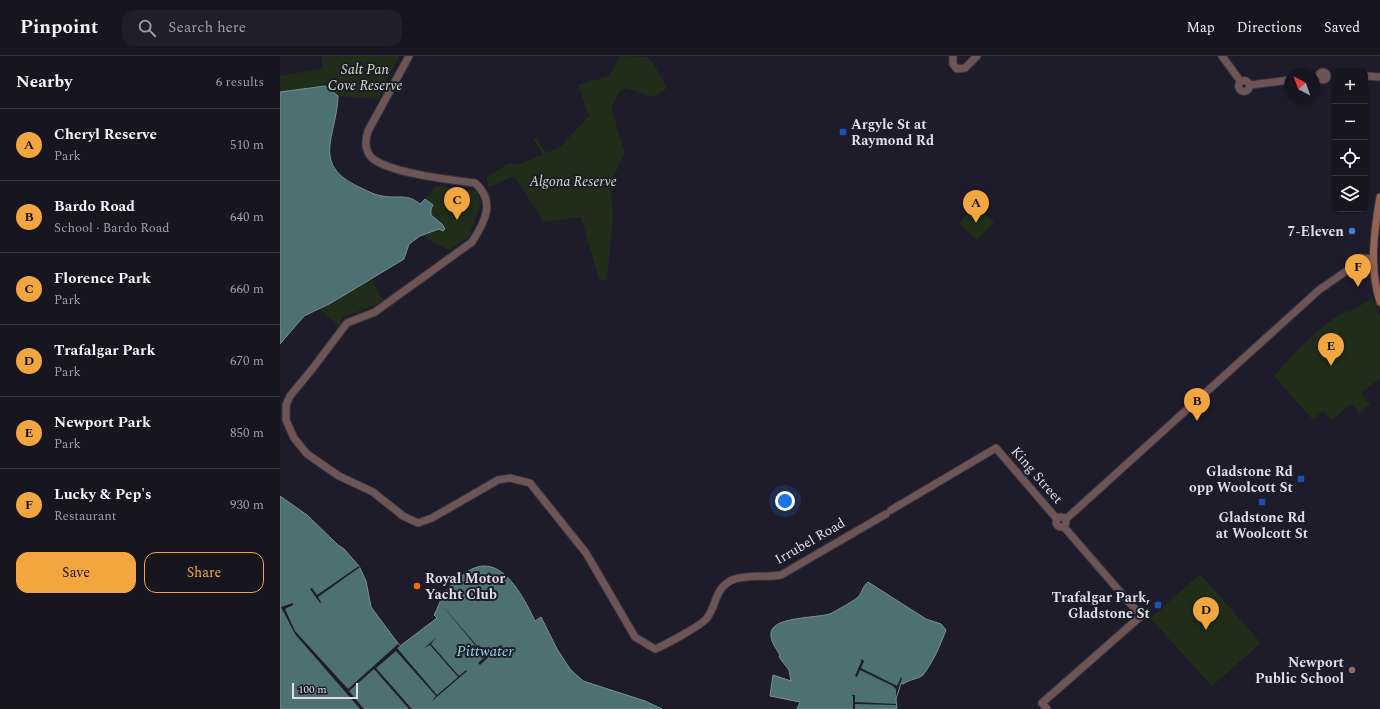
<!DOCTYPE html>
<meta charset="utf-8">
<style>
body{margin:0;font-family:Spectral,serif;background:#1f1e29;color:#f1f3f6}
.controls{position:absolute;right:12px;top:12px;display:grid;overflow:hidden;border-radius:8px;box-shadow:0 1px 3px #0004}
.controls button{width:36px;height:36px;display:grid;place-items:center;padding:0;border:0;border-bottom:1px solid #35343e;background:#161520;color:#f1f3f6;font:20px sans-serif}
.compass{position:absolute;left:1004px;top:12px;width:36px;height:36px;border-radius:50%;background:#161520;box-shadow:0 1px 3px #0004;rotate:319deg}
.scale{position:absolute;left:12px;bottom:10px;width:66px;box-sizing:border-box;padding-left:4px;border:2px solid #dfdde8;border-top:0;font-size:11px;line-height:14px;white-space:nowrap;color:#dfdde8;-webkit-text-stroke:3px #1e1c2b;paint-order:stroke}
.you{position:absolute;left:505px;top:445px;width:14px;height:14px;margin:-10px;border:3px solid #fff;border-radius:50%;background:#1a73e8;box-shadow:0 0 0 6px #1a73e833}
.badge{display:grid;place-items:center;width:26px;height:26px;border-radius:50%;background:#f1a640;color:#111;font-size:13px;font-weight:700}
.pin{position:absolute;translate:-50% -33px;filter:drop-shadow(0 1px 2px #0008)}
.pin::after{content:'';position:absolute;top:21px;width:14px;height:12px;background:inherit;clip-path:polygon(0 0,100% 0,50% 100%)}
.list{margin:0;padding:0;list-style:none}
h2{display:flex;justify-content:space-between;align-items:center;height:52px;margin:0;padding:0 16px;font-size:17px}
h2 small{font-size:13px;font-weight:400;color:#9e9fa5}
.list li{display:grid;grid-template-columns:26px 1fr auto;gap:12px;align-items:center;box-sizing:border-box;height:72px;padding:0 16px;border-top:1px solid #35343e}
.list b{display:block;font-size:15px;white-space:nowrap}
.list p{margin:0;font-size:13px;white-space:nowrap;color:#9e9fa5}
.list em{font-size:13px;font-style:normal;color:#9e9fa5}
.actions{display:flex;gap:8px;padding:12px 16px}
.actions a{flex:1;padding:9px 0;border:1px solid #f1a640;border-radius:12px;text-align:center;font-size:14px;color:#f1a640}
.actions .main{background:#f1a640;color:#111}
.icon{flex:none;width:22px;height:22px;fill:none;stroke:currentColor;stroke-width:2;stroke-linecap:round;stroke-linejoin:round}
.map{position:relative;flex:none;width:1100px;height:653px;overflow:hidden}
header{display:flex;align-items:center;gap:24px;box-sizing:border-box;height:56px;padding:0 20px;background:#161520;border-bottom:1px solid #35343e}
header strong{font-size:19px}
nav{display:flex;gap:22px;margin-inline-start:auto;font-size:14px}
.search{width:280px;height:36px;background:#1f1e29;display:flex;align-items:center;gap:10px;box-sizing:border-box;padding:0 14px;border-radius:12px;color:#9e9fa5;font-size:15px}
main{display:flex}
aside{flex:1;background:#161520}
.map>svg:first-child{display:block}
.green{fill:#1f2d19}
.water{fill:#4d7173;stroke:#799196}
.pier{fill:#1e1c2b}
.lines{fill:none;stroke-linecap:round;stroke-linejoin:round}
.secondary-casing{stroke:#383642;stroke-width:9}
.primary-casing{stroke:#383642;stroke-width:9}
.secondary{stroke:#6e5555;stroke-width:7}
.primary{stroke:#936251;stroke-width:7}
.transit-dot{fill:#1a4fb4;stroke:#1e1c2b;stroke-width:1.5}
.shop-dot{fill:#3f7fe0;stroke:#1e1c2b;stroke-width:1.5}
.food-dot{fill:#e8710a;stroke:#1e1c2b;stroke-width:1.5}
.education-dot{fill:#8d6e63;stroke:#1e1c2b;stroke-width:1.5}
.labels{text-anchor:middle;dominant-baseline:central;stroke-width:4;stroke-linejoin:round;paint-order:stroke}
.park-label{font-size:14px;font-style:italic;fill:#c5e6b8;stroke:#1e1c2b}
.poi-label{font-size:14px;font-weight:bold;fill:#dfdde8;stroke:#1e1c2b;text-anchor:end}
.street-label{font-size:14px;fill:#dfdde8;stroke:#1e1c2b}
.water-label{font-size:15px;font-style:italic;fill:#8fd7da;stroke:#1e1c2b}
</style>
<header>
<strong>Pinpoint</strong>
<div class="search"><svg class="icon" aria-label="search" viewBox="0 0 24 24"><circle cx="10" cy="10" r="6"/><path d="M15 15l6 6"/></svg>Search here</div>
<nav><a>Map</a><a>Directions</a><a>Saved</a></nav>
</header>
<main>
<aside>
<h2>Nearby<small>6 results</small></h2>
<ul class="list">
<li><span class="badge">A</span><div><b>Cheryl Reserve</b><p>Park</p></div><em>510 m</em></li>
<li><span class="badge">B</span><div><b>Bardo Road</b><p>School · Bardo Road</p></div><em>640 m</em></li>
<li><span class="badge">C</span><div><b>Florence Park</b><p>Park</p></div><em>660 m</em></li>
<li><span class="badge">D</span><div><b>Trafalgar Park</b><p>Park</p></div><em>670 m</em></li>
<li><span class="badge">E</span><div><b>Newport Park</b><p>Park</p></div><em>850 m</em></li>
<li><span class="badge">F</span><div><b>Lucky &amp; Pep's</b><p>Restaurant</p></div><em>930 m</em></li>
</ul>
<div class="actions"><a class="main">Save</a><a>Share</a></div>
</aside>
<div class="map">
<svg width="1100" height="653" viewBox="0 0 1100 653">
<rect width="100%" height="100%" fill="#1e1c2b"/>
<path class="green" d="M41,0H119L98,43L58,40L45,30L0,36V20L43,12Z
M340,0L368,1L373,7L386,30V33L374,41L346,32L339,36L331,52L345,96L330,129L333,160L327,225L319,223L301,161L264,166L234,120L209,131L206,122L227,108H240L263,98L252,81L256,82L266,97L280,91L309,60L298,29L329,20Z
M156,130L196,135L201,146L189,181L169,194L145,182V179L159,173L150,158L153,149L145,143Z
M695,149L714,166L697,184L679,167Z
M91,222L103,244L95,249L63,261L60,272L40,253Z
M1092,242L1100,260V322L1081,338L1090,348L1080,357L1071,348L1052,364L1043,355L1033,364L994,320C1016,295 1038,271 1067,254L1069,257Z
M920,518L981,587L932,630L870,562Z"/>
<path class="water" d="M45,30L58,40C57,80 30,108 79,131C86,134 94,139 102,140C117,143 127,137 140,148L145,143L153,149L151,153V159L162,168L165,173L163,175L159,173L140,180L129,188L124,203L51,247L24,260L0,288V36Z
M0,440L27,459L58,489L64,493L79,510L86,525L91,551L120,590L157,562L154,559C158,552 160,545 163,539C168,531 176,525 183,519C218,490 242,538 255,565L261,561L277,593L290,613L303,625L365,645L382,653H0Z
M588,526L646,563L661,568L666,574C660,590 653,606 643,619C639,623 630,623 623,628L621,627L616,643L617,653H517L520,646L490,640L493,619L511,625L509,614L499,601L500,599C497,594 491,586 491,580C488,559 540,563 552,557C557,554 576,544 579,540C582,536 583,530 588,526Z"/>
<path class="pier" d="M79,510L80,511L38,541L41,546L40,547L30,533L32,532L37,539Z
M13,547V549L5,553L15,575L68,633L118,588L120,590L117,592L157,639L178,621L150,589L144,592L156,582L151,588L179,620L186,614L187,615L151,646L156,640L116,595L96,612L132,653H129L94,613L69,635L84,653H80L15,578L1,551Z
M160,547L206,600L215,593L216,594L200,609L198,607L205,601Z
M581,603L584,605L581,612L617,630L621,621L622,622L616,641V633L613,630L580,614L577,621L575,620L581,606Z
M571,639H575V646L616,648V649L575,648V653H573V640Z"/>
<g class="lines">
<defs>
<path id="secondary" d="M129,0L88,75C85,84 84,93 91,101C107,117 171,124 195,127C216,145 205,166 192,186L95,256L67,267L33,312L10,340L6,349V364L14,382L27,398L59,420L93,436L123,460L138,467L152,462L218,424L230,422L250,427L306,497L355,581L375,593C385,589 422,569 427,562C437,549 434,533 452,524C467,518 485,522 501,519L606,458
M673,0V8L677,13L685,12L697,0
M942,0L961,26
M1039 20a4 4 0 1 1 8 0a4 4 0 1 1-8 0Z
M1085,20L1100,21
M958.5 30a5.5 5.5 0 1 1 11 0a5.5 5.5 0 1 1-11 0Z
M970,29L1010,24
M611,454L716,392L777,463
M776 466a5 5 0 1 1 10 0a5 5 0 1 1-10 0Z
M786,463L1039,234L1075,209L1082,202L1093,203
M767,653L762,647L861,560L784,471"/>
<path id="primary" d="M1100,141C1094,175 1089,212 1100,246"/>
</defs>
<use href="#secondary" class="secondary-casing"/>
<use href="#primary" class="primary-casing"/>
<use href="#secondary" class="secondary"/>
<use href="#primary" class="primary"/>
</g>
<g class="transit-dot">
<rect x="559" y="72" width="8" height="8" rx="2"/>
<rect x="1017" y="419" width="8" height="8" rx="2"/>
<rect x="978" y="442" width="8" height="8" rx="2"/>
<rect x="874" y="545" width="8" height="8" rx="2"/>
</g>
<circle class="shop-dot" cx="1072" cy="175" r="4"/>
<circle class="food-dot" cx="137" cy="530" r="4"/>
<circle class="education-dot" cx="1072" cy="614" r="4"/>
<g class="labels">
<g class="park-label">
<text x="85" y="13">Salt Pan<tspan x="85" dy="16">Cove Reserve</tspan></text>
<text x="293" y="125">Algona Reserve</text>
</g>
<g class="poi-label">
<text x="571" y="68" text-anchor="start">Argyle St at<tspan x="571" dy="16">Raymond Rd</tspan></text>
<text x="1064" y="175">7-Eleven</text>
<text x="1013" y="415">Gladstone Rd<tspan x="1013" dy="16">opp Woolcott St</tspan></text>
<text x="982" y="461" text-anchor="middle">Gladstone Rd<tspan x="982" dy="16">at Woolcott St</tspan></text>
<text x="145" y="522" text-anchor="start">Royal Motor<tspan x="145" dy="16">Yacht Club</tspan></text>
<text x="870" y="541">Trafalgar Park,<tspan x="870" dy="16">Gladstone St</tspan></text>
<text x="1064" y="606">Newport<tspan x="1064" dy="16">Public School</tspan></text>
</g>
<g class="street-label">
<text transform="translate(757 419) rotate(49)">King Street</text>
<text transform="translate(530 485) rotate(-30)">Irrubel Road</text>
</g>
<g class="water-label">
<text x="205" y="595">Pittwater</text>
</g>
</g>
</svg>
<div class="controls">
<button>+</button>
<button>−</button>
<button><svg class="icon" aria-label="locate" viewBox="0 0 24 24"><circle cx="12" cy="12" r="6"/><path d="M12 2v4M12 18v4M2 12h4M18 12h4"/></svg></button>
<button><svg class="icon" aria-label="layers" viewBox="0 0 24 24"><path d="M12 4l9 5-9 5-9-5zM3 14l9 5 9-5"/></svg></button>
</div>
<svg class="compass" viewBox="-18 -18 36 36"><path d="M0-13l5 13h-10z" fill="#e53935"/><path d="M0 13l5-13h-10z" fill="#9e9fa5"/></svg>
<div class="scale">100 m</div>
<div class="you"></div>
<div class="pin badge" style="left:696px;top:167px">A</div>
<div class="pin badge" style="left:917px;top:365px">B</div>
<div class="pin badge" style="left:177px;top:164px">C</div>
<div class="pin badge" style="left:926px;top:574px">D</div>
<div class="pin badge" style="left:1051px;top:310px">E</div>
<div class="pin badge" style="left:1078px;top:231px">F</div>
</div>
</main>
